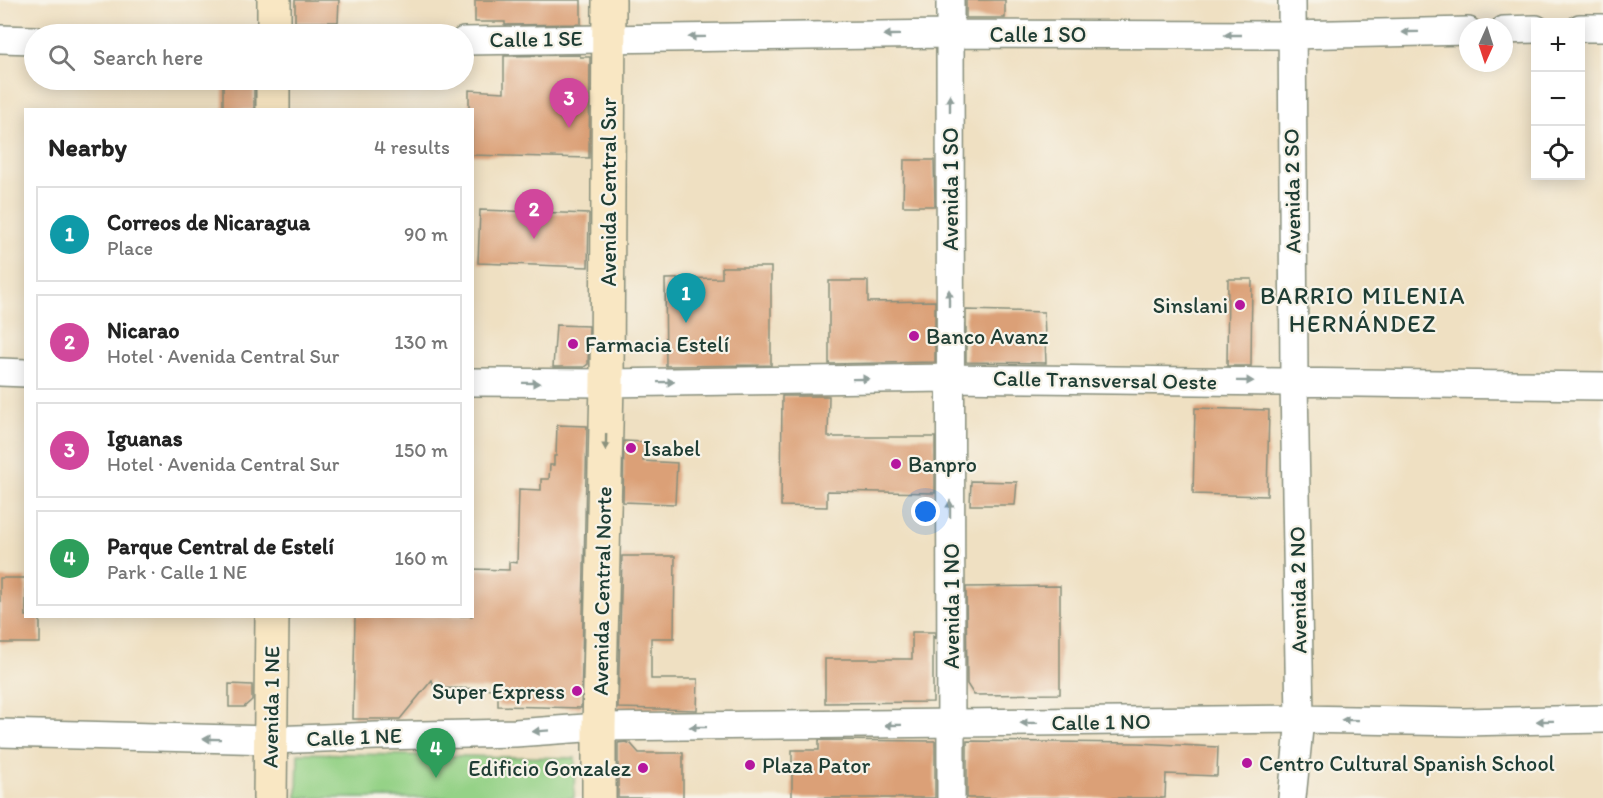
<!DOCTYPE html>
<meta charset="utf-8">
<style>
body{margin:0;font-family:Itim,sans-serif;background:#f2f2f2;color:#222}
.controls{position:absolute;right:18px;top:18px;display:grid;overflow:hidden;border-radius:0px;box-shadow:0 3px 15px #0003}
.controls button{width:54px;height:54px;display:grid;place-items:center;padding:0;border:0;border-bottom:2px solid #e0e0e0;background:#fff;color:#222;font:30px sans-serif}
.compass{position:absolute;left:1459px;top:18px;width:54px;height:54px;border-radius:50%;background:#fff;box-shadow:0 3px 15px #0003;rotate:183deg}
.you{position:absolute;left:926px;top:512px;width:21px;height:21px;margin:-15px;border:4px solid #fff;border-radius:50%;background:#1a73e8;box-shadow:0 0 0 9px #1a73e833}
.badge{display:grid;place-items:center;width:39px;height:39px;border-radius:50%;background:#d93025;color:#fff;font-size:20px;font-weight:700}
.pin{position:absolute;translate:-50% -50px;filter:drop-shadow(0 2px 3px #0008)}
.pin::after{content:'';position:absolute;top:32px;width:21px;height:18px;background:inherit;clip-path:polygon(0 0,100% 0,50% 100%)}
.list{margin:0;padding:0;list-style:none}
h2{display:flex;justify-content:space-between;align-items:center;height:78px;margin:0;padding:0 24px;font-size:26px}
h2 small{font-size:20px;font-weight:400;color:#767676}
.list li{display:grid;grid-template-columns:39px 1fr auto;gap:18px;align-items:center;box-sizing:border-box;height:96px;margin:0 12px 12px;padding:0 12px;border:2px solid #e0e0e0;border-radius:0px}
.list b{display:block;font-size:22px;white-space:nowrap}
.list p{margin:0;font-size:20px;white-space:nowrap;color:#767676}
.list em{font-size:20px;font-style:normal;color:#767676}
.icon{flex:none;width:33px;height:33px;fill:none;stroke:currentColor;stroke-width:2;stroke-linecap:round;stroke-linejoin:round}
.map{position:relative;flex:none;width:1603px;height:798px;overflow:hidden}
.search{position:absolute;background:#fff;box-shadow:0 3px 15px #0003;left:24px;top:24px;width:450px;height:66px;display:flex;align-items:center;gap:15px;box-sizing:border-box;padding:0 21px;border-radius:33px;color:#767676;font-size:22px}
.panel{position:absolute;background:#fff;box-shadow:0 3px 15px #0003;left:24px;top:108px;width:450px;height:510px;border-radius:0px}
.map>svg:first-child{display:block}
.green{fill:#95d287;stroke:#5a885e;stroke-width:1.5}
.building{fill:#dba077}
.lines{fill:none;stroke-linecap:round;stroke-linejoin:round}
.street-casing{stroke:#878e7b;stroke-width:30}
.secondary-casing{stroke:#878e7b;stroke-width:36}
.street{stroke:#fff;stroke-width:27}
.secondary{stroke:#f9e7c3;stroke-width:33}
.oneway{fill:#8f9e9a}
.oneway2{fill:#8c927c}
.poi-dot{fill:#b5179e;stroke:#f7f3e8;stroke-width:2}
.labels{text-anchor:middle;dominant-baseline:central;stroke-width:4.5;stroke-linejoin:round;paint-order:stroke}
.street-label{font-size:22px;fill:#1f3d34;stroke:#f7f3e8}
.poi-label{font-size:22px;fill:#1f3d34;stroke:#f7f3e8;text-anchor:start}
.neighbourhood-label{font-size:24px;letter-spacing:1.5px;fill:#1f3d34;stroke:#f7f3e8}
</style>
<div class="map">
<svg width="1603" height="798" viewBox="0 0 1603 798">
<rect width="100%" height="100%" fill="#f7f3e8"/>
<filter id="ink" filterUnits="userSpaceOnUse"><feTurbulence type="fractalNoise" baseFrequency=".0167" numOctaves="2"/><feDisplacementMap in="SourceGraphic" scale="12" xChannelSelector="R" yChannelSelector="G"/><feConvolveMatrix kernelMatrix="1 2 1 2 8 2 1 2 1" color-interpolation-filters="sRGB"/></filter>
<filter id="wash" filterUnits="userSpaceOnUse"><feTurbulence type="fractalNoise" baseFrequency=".008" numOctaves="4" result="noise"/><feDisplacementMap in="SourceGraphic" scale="24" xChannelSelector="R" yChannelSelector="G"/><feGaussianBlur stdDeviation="1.35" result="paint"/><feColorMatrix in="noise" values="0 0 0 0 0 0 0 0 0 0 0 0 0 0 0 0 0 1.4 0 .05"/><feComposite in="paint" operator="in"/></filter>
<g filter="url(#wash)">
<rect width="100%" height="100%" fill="#efe0c2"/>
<path class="green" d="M298,753L575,758L574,798H297Z"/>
<g id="blocks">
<path class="building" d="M295,0H339L338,22H295Z
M475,0H581V24L505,25V22H475Z
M966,0H1005V18H966Z
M580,55V57H590L589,158L472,155V110H469V90L504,92V56Z
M223,80H254V110H223Z
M904,160H934L935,206H903Z
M480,210L589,214L588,267L478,263Z
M722,267H771V365L666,366L665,279L722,278Z
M1228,279H1252L1251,366H1227Z
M829,281H868V302L935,301V362L829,364Z
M966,310L1044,312L1046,363L966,362Z
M556,325L589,326L588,364L584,367H553Z
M782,396H829L828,437H935V493L827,491V507L781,506Z
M1195,408L1269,410L1267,496L1193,494Z
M557,425L587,426L581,708L498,706V689L434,688L432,680L400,719H353L355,616H472V569L509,570V562L517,563L519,489L541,490V479H549L550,465H554V456H556Z
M624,441L644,442L643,461L677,463L675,504L623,502Z
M971,481L1017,482L1015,505H970Z
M622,556H675L674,638H651V679H698L697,710L618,708Z
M0,578H26V616H40V643H0Z
M1060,586V694L974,695L967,684L966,587Z
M912,632H935V639L933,635V702L825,703V659H912Z
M229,684L252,685V700L244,707H229Z
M819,740L935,741V798H792V750H819Z
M967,741L1138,743L1218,747L1217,776L1166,774L1165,798H967Z
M626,742L631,744L639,753H683V798H618V743Z"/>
</g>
</g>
<g filter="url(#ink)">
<use href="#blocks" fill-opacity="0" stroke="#878e7b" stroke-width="1.5"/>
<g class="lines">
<defs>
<path id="street" d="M950,0L951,798
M1292,0L1294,382L1300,719L1292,798
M1580,28H1603
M1504,30L1536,29
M0,39L34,40
M464,41L950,34L1291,35L1468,31
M0,372L26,373
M472,382L607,383L949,378L1603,386
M0,733L271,740L377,736L515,733L599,727L1300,719L1463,722L1603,719"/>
<path id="secondary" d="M274,34V0
M273,110V80
M270,798L272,616
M599,798V727L607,383L609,0"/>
</defs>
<use href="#street" class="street-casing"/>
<use href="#secondary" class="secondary-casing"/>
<use href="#street" class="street"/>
<use href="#secondary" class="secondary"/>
</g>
<defs><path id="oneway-solid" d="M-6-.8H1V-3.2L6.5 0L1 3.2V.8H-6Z" transform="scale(1.5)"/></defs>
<g class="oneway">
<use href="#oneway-solid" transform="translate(1410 32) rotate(179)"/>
<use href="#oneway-solid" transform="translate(892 35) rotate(179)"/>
<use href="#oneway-solid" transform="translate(1233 35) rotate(-180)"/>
<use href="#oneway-solid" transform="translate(697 37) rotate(179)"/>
<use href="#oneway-solid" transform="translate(950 103) rotate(-90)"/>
<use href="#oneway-solid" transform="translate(949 298) rotate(-90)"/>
<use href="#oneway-solid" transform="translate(861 379) rotate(-1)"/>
<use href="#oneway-solid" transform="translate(1245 381) rotate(1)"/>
<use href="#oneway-solid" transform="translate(666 382) rotate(-1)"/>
<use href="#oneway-solid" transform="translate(531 383) rotate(1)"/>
<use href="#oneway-solid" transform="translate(950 509) rotate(-90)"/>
<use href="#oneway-solid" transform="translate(1350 720) rotate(-179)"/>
<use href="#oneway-solid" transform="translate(1545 721) rotate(179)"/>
<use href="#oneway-solid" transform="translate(1029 723) rotate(179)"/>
<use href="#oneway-solid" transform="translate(893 725) rotate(179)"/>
<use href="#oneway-solid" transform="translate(698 727) rotate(180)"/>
<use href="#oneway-solid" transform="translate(541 731) rotate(176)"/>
<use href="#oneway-solid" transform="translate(212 739) rotate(-179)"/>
</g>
<use class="oneway2" href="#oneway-solid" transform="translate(606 442) rotate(91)"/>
</g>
<g class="poi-dot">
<circle cx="1240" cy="305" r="6"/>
<circle cx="914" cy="336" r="6"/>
<circle cx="573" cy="344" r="6"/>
<circle cx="631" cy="448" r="6"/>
<circle cx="896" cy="464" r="6"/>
<circle cx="577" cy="691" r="6"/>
<circle cx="1247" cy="763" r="6"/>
<circle cx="750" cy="765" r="6"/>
<circle cx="643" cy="768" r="6"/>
</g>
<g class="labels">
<g class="street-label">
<text x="1038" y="34">Calle 1 SO</text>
<text transform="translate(536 39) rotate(-1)">Calle 1 SE</text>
<text transform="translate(950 189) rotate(-90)">Avenida 1 SO</text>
<text transform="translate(1292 191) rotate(-91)">Avenida 2 SO</text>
<text transform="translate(608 192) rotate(-90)">Avenida Central Sur</text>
<text transform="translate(1105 380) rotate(1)">Calle Transversal Oeste</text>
<text transform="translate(1298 590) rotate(-91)">Avenida 2 NO</text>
<text transform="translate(602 591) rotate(-89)">Avenida Central Norte</text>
<text transform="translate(951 606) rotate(-90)">Avenida 1 NO</text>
<text transform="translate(271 707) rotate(-89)">Avenida 1 NE</text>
<text transform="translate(1101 722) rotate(-1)">Calle 1 NO</text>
<text transform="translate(354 737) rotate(-2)">Calle 1 NE</text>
</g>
<g class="poi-label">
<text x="1228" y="305" text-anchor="end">Sinslani</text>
<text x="926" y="336">Banco Avanz</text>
<text x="585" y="344">Farmacia Estelí</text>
<text x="643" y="448">Isabel</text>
<text x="908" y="464">Banpro</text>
<text x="565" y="691" text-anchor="end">Super Express</text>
<text x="1259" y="763">Centro Cultural Spanish School</text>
<text x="762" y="765">Plaza Pator</text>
<text x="631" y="768" text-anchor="end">Edificio Gonzalez</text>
</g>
<g class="neighbourhood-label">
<text x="1363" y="295">BARRIO MILENIA<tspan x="1363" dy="28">HERNÁNDEZ</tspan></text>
</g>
</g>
</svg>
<div class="controls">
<button>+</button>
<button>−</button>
<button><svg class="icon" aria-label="locate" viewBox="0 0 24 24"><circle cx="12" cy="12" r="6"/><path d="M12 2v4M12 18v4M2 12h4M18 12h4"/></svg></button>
</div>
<svg class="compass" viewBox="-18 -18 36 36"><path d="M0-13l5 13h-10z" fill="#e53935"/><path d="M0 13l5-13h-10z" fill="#767676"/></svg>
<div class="you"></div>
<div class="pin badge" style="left:686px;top:323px;background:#0f9aa8">1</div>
<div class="pin badge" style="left:534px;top:239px;background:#d1479c">2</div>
<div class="pin badge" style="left:569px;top:128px;background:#d1479c">3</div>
<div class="pin badge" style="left:436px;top:778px;background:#2e9e5b">4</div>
<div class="search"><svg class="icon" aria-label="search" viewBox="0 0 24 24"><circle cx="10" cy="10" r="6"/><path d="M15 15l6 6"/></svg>Search here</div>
<section class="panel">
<h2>Nearby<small>4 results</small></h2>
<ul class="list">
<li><span class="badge" style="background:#0f9aa8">1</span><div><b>Correos de Nicaragua</b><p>Place</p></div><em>90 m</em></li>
<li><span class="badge" style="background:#d1479c">2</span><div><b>Nicarao</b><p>Hotel · Avenida Central Sur</p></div><em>130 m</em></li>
<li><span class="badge" style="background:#d1479c">3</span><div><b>Iguanas</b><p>Hotel · Avenida Central Sur</p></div><em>150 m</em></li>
<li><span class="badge" style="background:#2e9e5b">4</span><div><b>Parque Central de Estelí</b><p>Park · Calle 1 NE</p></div><em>160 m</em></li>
</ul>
</section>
</div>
